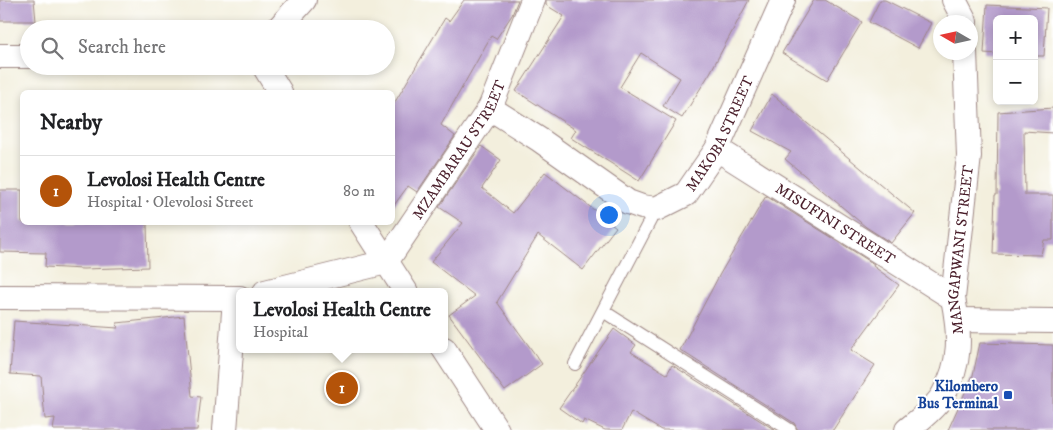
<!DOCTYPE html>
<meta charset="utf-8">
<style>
body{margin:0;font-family:"IM FELL DW Pica",serif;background:#f2f2f2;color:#202124}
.controls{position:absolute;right:15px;top:15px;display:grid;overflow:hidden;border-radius:8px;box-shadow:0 2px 8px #0003}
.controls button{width:45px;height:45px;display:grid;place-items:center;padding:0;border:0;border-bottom:1px solid #e0e0e0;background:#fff;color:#202124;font:25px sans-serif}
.compass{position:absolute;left:933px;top:15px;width:45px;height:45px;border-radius:50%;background:#fff;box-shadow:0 2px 8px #0003;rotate:279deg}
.you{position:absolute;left:608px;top:214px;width:18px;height:18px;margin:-12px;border:4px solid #fff;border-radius:50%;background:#1a73e8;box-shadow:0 0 0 8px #1a73e833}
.badge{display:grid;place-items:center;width:32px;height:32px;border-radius:50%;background:#b45309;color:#fff;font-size:16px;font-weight:700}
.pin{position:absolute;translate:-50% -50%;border:2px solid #fff;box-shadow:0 1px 5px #0006}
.popup{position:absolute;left:236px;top:288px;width:212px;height:65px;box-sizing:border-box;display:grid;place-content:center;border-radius:8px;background:#fff;filter:drop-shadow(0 1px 4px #0005);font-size:16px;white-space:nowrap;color:#757577}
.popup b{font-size:19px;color:#202124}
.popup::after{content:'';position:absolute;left:50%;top:100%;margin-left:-10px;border:10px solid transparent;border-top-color:#fff}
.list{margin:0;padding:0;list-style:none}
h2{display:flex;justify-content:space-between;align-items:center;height:65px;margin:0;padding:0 20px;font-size:21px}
h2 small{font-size:16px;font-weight:400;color:#757577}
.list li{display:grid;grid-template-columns:32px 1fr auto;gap:15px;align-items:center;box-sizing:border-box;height:70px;padding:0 20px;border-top:1px solid #e0e0e0}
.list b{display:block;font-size:19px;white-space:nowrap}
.list p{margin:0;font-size:16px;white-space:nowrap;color:#757577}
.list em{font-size:16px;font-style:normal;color:#757577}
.icon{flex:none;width:28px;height:28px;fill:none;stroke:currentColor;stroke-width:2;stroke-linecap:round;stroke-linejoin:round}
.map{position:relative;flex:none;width:1053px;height:430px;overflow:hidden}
.search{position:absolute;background:#fff;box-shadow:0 2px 8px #0003;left:20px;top:20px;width:375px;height:55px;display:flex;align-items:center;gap:12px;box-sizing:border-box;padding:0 18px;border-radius:28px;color:#757577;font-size:19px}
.panel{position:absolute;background:#fff;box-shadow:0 2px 8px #0003;left:20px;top:90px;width:375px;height:135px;border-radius:8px}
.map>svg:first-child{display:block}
.building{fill:#b39acb}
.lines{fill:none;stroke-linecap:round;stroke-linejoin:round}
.lane-casing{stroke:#9e8784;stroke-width:14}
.street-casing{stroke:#9e8784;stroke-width:26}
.lane{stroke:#fff;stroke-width:12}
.street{stroke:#fff;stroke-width:24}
.transit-dot{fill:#1a4fb4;stroke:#fff;stroke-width:2}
.labels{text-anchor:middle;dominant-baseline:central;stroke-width:4;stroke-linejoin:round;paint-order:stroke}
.street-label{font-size:15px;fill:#4a1f2b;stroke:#fff}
.transit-label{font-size:15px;font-weight:bold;fill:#164399;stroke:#fff;text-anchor:end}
</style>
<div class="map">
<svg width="1053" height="430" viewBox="0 0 1053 430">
<rect width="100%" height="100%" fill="#fff"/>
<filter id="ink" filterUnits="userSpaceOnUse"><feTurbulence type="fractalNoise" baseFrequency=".02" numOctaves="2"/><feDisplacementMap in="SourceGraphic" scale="10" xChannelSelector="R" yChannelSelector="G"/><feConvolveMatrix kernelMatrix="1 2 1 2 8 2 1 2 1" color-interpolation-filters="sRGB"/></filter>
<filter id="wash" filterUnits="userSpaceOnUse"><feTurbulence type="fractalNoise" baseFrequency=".0096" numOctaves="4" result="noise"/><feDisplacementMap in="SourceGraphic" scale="20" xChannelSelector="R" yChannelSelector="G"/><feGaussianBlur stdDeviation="1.12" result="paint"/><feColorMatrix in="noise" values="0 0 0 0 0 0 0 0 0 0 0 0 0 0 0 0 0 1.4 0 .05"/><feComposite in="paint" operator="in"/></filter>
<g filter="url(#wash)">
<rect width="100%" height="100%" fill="#f3efdd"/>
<g id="blocks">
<path class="building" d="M0,0H34L36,21H0Z
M464,0H518L512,15L496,39L491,36L441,125L455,136L417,192L408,186L392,208V107L445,18L449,21Z
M546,0H749L710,73L682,118L663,106L680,78L641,53L620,87L676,121L639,181L571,138L576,130L516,91L564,16L546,5Z
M814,0H825L862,22L827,80L782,53Z
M880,0H885L931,23L918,48L869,22Z
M987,5L1047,8L1044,56H1034V19H997V54L984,53Z
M772,94L915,213L891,243L866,227L785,159L791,152L752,131Z
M1053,108V133L1024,131L1025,195H1053V240H1044L1041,255L993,254L995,195H997L998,112Z
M481,146L501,160L482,188L513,213L545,172L616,227L583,270L538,235L497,302L542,364L505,391L449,315L475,296L431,262L463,223L439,207Z
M0,190H22V222H147L148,267L83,269L45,267L46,253L0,252Z
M766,196L874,264L873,266L899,285L851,350L875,365L833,430H798L794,423L680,350L720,274Z
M184,316L192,396L201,397L197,430H53L55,418L45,419L41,376L10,374L14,321L118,328L117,323Z
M614,329L636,345L631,352L667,374L672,365L775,430H661L631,412L622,430H605L584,420L582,424L559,408Z
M980,343L1053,345V430H948L973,375Z"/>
</g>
</g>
<g filter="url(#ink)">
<use href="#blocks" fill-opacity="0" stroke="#9e8784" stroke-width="1"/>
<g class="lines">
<defs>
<path id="lane" d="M603,311L790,430
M575,364L656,209"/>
<g id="street">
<path d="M954,0L964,19L965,22"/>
<path d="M278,29L304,0"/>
<path d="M0,56H29"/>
<path d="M264,66L280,92"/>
<path id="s1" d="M490,108L540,140L628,202L642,207L656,209L686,194L717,149L783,0"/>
<path id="s2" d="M717,149L953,298"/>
<path d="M361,222L406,292"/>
<path id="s3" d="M265,292L386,262L490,108L533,0"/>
<path d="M0,297L240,298"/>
<path d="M957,320L1053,321"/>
<path d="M444,349L497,430"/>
<path d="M225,430L235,299"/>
<path id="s4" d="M907,430C918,421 936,407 943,395C962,363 960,333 953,298L969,156L965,52"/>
</g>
</defs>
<use href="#lane" class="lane-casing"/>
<use href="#street" class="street-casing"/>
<use href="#lane" class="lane"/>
<use href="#street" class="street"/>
</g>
</g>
<rect class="transit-dot" x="1003" y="390" width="10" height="10" rx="2.5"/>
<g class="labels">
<g class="street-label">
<text stroke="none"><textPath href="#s1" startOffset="299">MAKOBA STREET</textPath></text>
<text stroke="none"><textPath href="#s3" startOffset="259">MZAMBARAU STREET</textPath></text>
<text stroke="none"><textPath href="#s2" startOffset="140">MISUFINI STREET</textPath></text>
<text stroke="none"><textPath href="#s4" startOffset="199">MANGAPWANI STREET</textPath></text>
</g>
<g class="transit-label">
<text x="998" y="386">Kilombero<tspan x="998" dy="17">Bus Terminal</tspan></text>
</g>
</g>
</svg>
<div class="controls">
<button>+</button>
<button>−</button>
</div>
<svg class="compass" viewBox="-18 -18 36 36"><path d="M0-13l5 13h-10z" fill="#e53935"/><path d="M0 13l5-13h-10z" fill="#757577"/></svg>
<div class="you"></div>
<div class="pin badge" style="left:342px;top:388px">1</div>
<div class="popup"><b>Levolosi Health Centre</b>Hospital</div>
<div class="search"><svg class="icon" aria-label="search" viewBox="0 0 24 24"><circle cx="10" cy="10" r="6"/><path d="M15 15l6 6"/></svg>Search here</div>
<section class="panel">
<h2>Nearby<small></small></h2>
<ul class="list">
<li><span class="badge">1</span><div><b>Levolosi Health Centre</b><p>Hospital · Olevolosi Street</p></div><em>80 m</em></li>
</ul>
</section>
</div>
